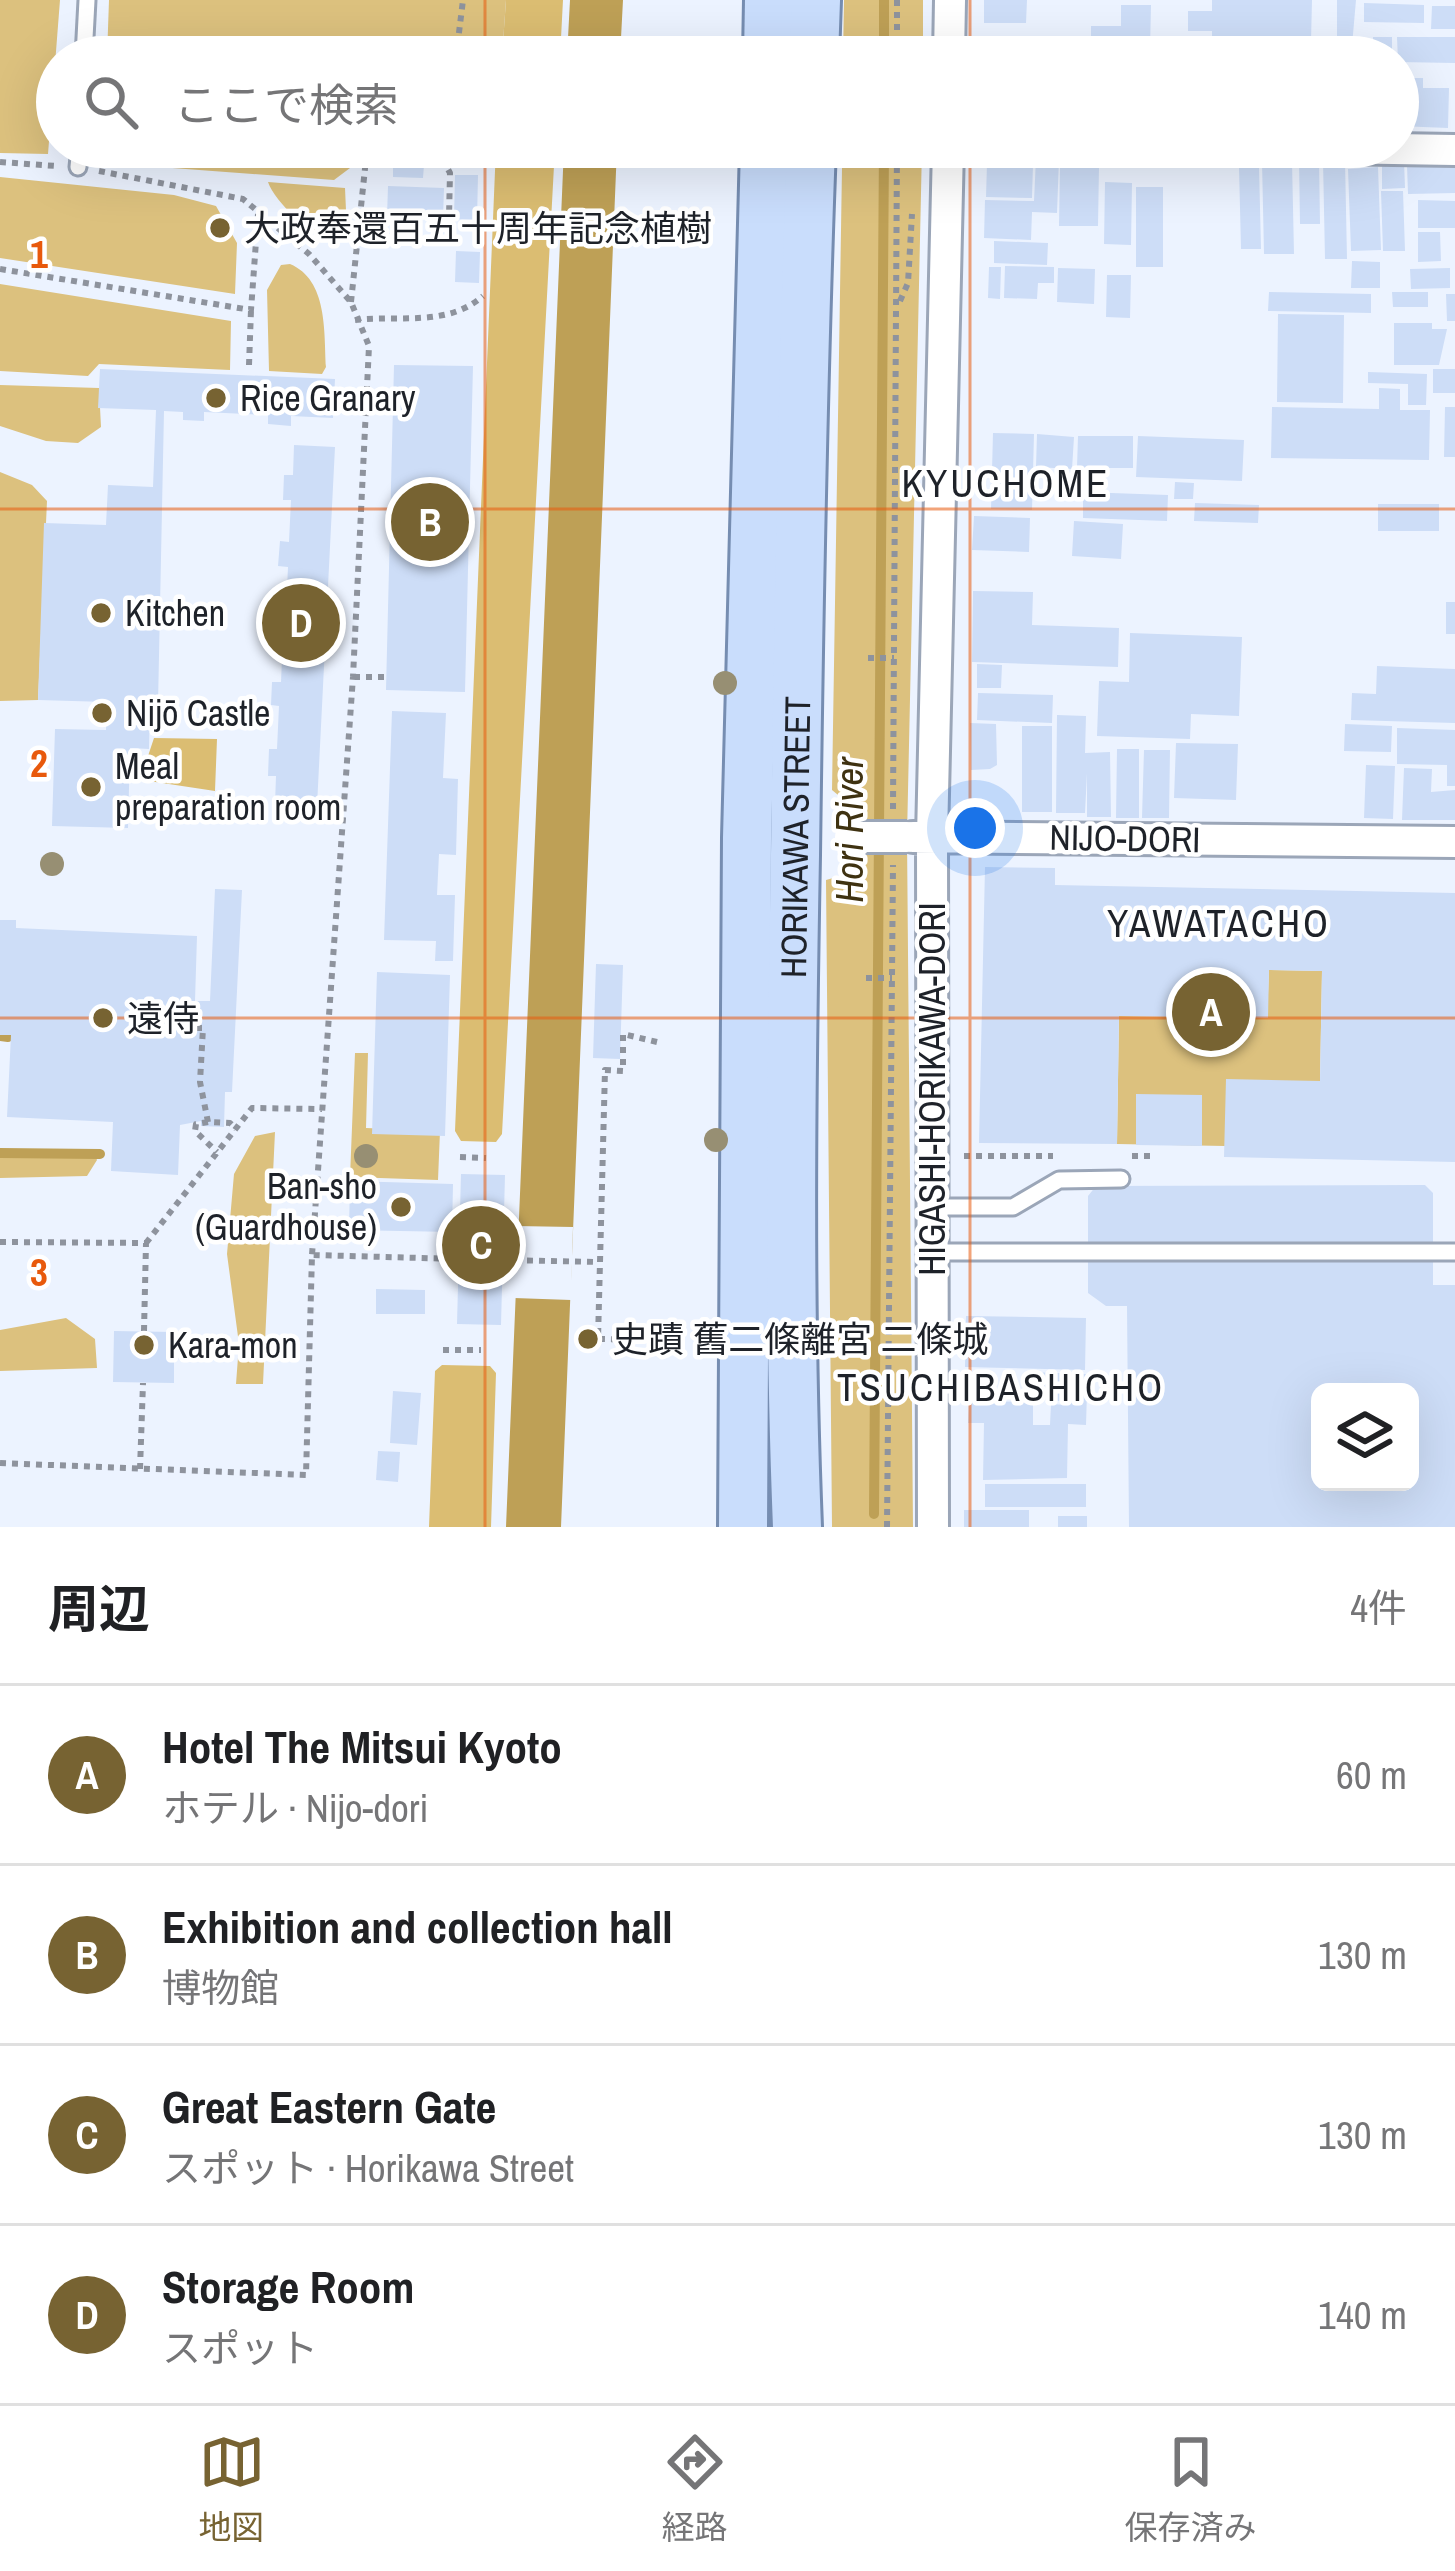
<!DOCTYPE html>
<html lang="ja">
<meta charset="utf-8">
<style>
body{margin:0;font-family:"Archivo Narrow","Noto Sans JP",sans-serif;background:#f2f2f2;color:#202124}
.controls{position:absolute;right:36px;bottom:36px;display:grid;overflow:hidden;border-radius:18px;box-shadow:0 12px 48px #0002}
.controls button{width:108px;height:108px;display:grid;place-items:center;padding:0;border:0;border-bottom:3px solid #e0e0e0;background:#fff;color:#202124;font:60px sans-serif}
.you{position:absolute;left:975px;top:828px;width:42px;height:42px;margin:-30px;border:9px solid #fff;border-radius:50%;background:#1a73e8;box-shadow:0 0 0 18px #1a73e833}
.badge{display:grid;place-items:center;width:78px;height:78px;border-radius:50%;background:#776332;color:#fff;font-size:39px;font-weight:700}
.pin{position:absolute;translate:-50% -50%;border:6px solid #fff;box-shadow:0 3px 12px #0006}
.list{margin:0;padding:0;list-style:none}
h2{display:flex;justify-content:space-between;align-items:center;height:156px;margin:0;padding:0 48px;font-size:51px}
h2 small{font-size:39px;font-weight:400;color:#757577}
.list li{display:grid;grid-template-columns:78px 1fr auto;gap:36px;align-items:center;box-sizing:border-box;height:180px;padding:0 48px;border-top:3px solid #e0e0e0}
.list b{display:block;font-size:45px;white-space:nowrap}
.list p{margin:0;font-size:39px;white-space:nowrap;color:#757577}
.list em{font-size:39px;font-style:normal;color:#757577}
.icon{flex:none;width:66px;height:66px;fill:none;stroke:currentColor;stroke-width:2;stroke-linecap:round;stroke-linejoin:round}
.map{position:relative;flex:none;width:1455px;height:1527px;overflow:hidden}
.search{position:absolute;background:#fff;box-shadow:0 12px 48px #0002;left:36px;right:36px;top:36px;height:132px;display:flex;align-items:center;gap:30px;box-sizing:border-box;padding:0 42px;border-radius:66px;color:#757577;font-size:45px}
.sheet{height:876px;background:#fff}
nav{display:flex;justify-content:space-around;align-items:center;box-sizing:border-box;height:168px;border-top:3px solid #e0e0e0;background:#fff;font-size:33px;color:#757577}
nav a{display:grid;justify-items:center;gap:6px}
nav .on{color:#776332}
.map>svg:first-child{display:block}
.green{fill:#dcc17e}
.forest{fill:#dbbd72}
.water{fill:#bea056}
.pier{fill:#ecf3ff}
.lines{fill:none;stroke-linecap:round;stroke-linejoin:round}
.stream{stroke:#bea056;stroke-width:10}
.building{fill:#cdddf7;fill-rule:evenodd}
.lane-casing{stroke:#9ba6b8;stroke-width:21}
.street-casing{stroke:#9ba6b8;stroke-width:36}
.primary-casing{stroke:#768db1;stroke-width:54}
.path{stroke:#8e939d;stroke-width:6;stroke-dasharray:6 6;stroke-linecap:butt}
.lane{stroke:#fff;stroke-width:15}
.street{stroke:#fff;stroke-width:30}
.primary{stroke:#c9ddfc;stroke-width:48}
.street-bridge-casing{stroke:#9ba6b8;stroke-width:36;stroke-linecap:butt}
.street-bridge{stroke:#fff;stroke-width:30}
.tree{fill:#978f73}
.grid{fill:none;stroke:#e8590c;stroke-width:3;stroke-opacity:0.55}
.poi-dot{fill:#776332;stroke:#fff;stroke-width:4.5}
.labels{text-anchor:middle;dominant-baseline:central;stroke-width:9;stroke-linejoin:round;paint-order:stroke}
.poi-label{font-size:36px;fill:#1e2229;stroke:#fff;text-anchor:start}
.street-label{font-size:36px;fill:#1e2229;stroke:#fff}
.neighbourhood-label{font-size:39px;letter-spacing:3px;fill:#1e2229;stroke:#fff}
.water-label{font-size:39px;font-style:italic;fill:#3f3211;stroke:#fff}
.grid-label{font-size:39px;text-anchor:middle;font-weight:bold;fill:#e8590c;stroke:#fff;stroke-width:9;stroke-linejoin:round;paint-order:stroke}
</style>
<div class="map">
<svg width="1455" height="1527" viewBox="0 0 1455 1527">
<rect width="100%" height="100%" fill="#ecf3ff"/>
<path class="green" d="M0,0H60L48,154L0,153Z
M109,0H506L502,57H107Z
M844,0H923V57H843Z
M105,147H351L350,168L334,180L119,164Z
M861,147H922L907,837L913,1527H832L826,880L851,873L849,804L832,790L842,168L861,166Z
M0,177L174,195L216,206L237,243L235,294L0,258Z
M268,182L345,188L347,233L342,240C319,245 275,203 268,182Z
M290,264C328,280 324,332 326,367L322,374L269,371L267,290L281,265Z
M0,284L231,321L230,370L99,364L88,376L0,371Z
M0,385L99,388L101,427L78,443L46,441L0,426Z
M0,472L32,485L47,501L38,700L0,701Z
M1269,970L1322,971L1320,1081L1225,1146L1117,1144L1119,1016L1267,1018Z
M355,1053H368L366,1128L440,1131L438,1180L350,1177Z
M275,1132L263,1384H236L239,1344L227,1254L234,1174L255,1136Z
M0,1154L95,1155L97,1160L87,1176L0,1178Z
M66,1318L95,1339L97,1368L0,1371V1330Z"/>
<path class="forest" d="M506,0H563L560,57H502Z
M496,147H555L502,1134L496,1142L461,1141L455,1131Z
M154,738L217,739L215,791L149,781L146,762Z
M442,1365L490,1366L496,1373L491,1527H429L435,1371Z"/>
<path class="water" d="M570,0H623L620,57H567Z
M564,147H617L561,1527H506Z"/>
<path class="pier" d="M516,1226L573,1227L571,1300L514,1298Z"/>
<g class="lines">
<path class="stream" d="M884,0V57
M0,1036L8,1037
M0,1153L100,1154
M874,1514L884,147"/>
</g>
<path class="building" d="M984,0H1027L1026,23H984Z
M1212,0H1312L1311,41H1320L1319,57H1212V31H1188V11H1212Z
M1337,0H1356L1351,57H1337Z
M1364,3L1424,5V23L1364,22Z
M1121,5H1151L1150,49L1206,50L1205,57H1091V26H1121Z
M1432,6H1455V29H1431Z
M1373,37H1392V51L1373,50Z
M1397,37H1455V63L1398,62Z
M1398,78H1423V88H1449L1448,128L1398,126Z
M1036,158L1059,159L1057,213L1032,212L1031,240L984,238L985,200L1034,201Z
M1299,159H1319L1320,224H1300Z
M1323,160H1345L1347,259H1325Z
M1262,161H1292L1294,254H1264Z
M1382,161H1404L1405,188L1382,189Z
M987,163L1033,164L1032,198L986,197Z
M393,164L424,165L423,178L393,177Z
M1455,164V193L1408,194L1407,165Z
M1060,166H1099L1098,226H1059Z
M1239,167H1259L1261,249H1241Z
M1378,167L1381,250L1351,251L1348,169Z
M455,175H478L477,220L454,219Z
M1105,182L1132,183L1131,245L1104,244Z
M388,186L444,188L443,218L387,217Z
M1136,187H1163V267H1136Z
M1381,191H1403L1405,251H1383Z
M1418,200L1455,201V228H1418Z
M1418,232H1440L1441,261L1418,262Z
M994,241L1048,243L1047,265L994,263Z
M456,251L480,252L479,283L455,282Z
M1352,261L1380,262V288H1351Z
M1005,266L1054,267V283H1038L1037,299L1004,298Z
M989,267H1001L1000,299L988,298Z
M1058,268L1095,269L1094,304L1057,302Z
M1450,268V288L1411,289L1410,269Z
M1107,275H1131L1130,318L1106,317Z
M1269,292L1371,294V313L1268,311Z
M1392,292H1428V307H1393Z
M1446,294H1455V321H1447Z
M1278,314L1344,315L1343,403L1277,402Z
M1394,323H1432V329H1447L1439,365H1394Z
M394,365L473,366L465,692L386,690Z
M100,369L335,379L333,418L291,416V426L268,424V415L204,412V421L183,420V412L164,411L158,705H150L149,749L130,748L128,828L52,826L55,729L106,730L107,702L38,700L44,523L106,525L108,485L153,487L156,410L98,408Z
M1433,369H1455V393H1433Z
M1368,372L1427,374L1426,405H1408V384L1368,383Z
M1379,388L1400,389V410H1430L1429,460L1271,458L1272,407L1379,409Z
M1445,407H1455V457H1444Z
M993,433L1034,434L1032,510L991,509Z
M1037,434L1074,437L1072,469L1036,467Z
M1078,436H1133V468H1077Z
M1138,436L1244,440L1242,481L1136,477Z
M294,445L335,447L317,806L275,804L276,776H268L269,749H277L279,706L271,705L272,682H281L283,634H275L276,611H286L288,567L278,566L280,541L289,542L291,500H283L284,475H293Z
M1175,482L1194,483L1193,499H1174Z
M1083,492L1168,495L1167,521L1083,518Z
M1195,503L1259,505L1258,523L1194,521Z
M1378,504H1439V531H1378Z
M974,516L1030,518L1029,552L972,550Z
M1074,521L1123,524L1121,559L1072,556Z
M973,591L1033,592L1032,625L1119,628L1118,667L972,662Z
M1446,602H1455V634H1446Z
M1130,633L1242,637L1239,716L1191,714L1190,739L1097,736L1099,681L1129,682Z
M977,664L1002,665L1001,688H977Z
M1377,666L1455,669V723L1351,720L1352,693L1376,694Z
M978,693L1053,695L1052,723L977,720Z
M392,711L446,713L443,778L458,779L456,855L439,854L437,895H455L453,961H435L436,941L384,940Z
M1057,715L1086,716L1085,753L1110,752L1111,817H1087V773L1085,813H1056Z
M970,723L996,724L997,765L990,769L971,770Z
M1345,724L1392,726L1391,752L1344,751Z
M1022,726H1052V812H1022Z
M1397,728L1455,730V786H1447V765L1397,764Z
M1176,743L1238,744L1236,800L1174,798Z
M1117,749H1139V818H1116Z
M1144,750H1170L1169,818H1142Z
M1366,765L1395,766L1393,819L1364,818Z
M1404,768L1432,769L1431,792L1455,790V820H1402Z
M985,867L1055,868V885L1455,893V1162L1224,1157L1226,1079L1320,1081L1322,971L1269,970L1268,1018L1119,1016L1117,1144L979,1143Z
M215,889L242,890L232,1092H225L224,1127L201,1126V1121L180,1125L178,1175L111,1171L113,1122L7,1117L11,1035H0V920H16V928L197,936L195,1001H210Z
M596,964L623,965L620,1059L593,1058Z
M377,972L450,975L445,1136L372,1134Z
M1136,1094L1202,1095V1146L1136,1145Z
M461,1174L505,1175L501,1325L457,1324Z
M350,1181L453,1184L452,1232L349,1230Z
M1425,1185L1433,1193V1285H1455V1527H1129L1127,1306H1106L1088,1293V1196L1096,1186ZM1320,1392H1410V1482H1320Z
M376,1289L425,1290V1314H376Z
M966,1316L1086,1318L1085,1370L965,1367Z
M114,1331L174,1332V1383L113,1382Z
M1028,1372L1086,1374V1388L1062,1387V1401L1027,1400Z
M393,1391L421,1393L417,1445L390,1443Z
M1067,1392H1087L1086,1425L1068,1424L1067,1478L983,1480L984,1423H968L969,1401L1033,1402V1425H1050L1051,1404L1067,1405Z
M378,1451L400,1452L398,1482L376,1480Z
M985,1484H1086V1507H985Z
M964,1510H1029V1527H964Z
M1058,1516H1087V1527H1058Z"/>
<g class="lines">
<defs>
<path id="lane" d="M84,57L87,0
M78,167L80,147
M932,1207H1013L1059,1180L1121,1179
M932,1252H1455"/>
<path id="street" d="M949,57L950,0
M1268,147L1455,150
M913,837L1455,842
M933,1527L932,837L948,147"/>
<g id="primary">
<path d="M768,57L769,0"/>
<path d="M814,57L816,0"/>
<path d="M743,1527L747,838L765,147"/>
<path id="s1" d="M797,1527C788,1303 791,1079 795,855C798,619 802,383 811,147"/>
</g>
</defs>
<use href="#lane" class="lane-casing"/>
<use href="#street" class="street-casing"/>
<use href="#primary" class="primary-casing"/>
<path class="path" d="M897,0V57
M456,57L463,0
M0,162L56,166
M99,171L243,199L309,254L351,302L369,346L353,677L312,1255
M0,269L251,310L258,214
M900,301L908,283L912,214
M351,302L366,159L381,152L437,149L450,173L449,217
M355,320C399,315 448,327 483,296
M249,365L251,310
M868,658H894
M354,677H386
M893,809L897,147
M866,978H892
M196,1028H203L200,1082L208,1122L230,1123L236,1129
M657,1042L623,1034V1071L605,1070L598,1339L664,1340
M208,1122L196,1124L195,1131L217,1152
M964,1156H1053
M1132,1156H1153
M460,1157L486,1158
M0,1242L146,1243L144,1331
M146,1243L252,1108L322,1109
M503,1260L599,1262
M443,1350H481
M0,1463L306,1475L312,1255L459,1259
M140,1469L143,1383
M887,1527L893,865"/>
<use href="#lane" class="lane"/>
<use href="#street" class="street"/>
<use href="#primary" class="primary"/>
<defs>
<path id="street-bridge" d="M850,837H907"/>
</defs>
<use href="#street-bridge" class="street-bridge-casing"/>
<use href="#street-bridge" class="street-bridge"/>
</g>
<g class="tree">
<circle cx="725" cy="683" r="12"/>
<circle cx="52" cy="864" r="12"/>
<circle cx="716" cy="1140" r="12"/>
<circle cx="366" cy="1156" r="12"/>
</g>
<path class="grid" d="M485,0V57M970,0V57M485,147V1527M970,147V1527M0,509H1455M0,1018H1455"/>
<g class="poi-dot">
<circle cx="220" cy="228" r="12"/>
<circle cx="216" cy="398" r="12"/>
<circle cx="101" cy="613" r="12"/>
<circle cx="102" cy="713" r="12"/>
<circle cx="91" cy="787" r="12"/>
<circle cx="103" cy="1018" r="12"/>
<circle cx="401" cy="1207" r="12"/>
<circle cx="588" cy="1339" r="12"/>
<circle cx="144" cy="1345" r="12"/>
</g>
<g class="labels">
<g class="poi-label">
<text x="244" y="228">大政奉還百五十周年記念植樹</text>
<text x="240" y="398">Rice Granary</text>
<text x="125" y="613">Kitchen</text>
<text x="126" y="713">Nijō Castle</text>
<text x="115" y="766">Meal<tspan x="115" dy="41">preparation room</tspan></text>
<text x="127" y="1018">遠侍</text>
<text x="377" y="1186" text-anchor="end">Ban-sho<tspan x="377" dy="41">(Guardhouse)</tspan></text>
<text x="612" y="1339">史蹟 舊二條離宮 二條城</text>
<text x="168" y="1345">Kara-mon</text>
</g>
<g class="street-label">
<text stroke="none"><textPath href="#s1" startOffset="690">HORIKAWA STREET</textPath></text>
<text transform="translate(1125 838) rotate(1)">NIJO-DORI</text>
<text transform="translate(932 1089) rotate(-90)">HIGASHI-HORIKAWA-DORI</text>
</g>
<g class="neighbourhood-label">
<text x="1006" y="483">KYUCHOME</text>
<text x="1219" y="923">YAWATACHO</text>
<text x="1001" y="1387">TSUCHIBASHICHO</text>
</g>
<g class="water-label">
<text transform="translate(849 830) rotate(-90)">Hori River</text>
</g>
</g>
<g class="grid-label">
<text x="39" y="268">1</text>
<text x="39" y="777">2</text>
<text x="39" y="1286">3</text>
</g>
</svg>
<div class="controls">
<button><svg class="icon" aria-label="layers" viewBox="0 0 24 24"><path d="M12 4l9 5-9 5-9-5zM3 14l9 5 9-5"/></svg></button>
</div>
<div class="you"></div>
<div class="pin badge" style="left:1211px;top:1012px">A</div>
<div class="pin badge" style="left:430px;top:522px">B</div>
<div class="pin badge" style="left:481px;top:1245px">C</div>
<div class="pin badge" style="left:301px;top:623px">D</div>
<div class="search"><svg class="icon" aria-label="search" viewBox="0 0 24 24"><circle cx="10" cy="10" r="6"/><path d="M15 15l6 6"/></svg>ここで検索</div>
</div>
<section class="sheet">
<h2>周辺<small>4件</small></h2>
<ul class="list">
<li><span class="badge">A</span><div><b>Hotel The Mitsui Kyoto</b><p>ホテル · Nijo-dori</p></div><em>60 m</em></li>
<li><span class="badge">B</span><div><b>Exhibition and collection hall</b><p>博物館</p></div><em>130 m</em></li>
<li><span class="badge">C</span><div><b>Great Eastern Gate</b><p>スポット · Horikawa Street</p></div><em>130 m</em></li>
<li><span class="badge">D</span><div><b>Storage Room</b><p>スポット</p></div><em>140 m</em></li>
</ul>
</section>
<nav>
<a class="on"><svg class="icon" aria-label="map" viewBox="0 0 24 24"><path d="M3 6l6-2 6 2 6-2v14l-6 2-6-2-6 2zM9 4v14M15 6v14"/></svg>地図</a>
<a><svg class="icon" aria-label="directions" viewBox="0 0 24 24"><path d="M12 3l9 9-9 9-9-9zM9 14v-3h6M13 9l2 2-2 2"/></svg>経路</a>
<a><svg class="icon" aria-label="saved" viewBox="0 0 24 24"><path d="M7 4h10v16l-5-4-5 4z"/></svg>保存済み</a>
</nav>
